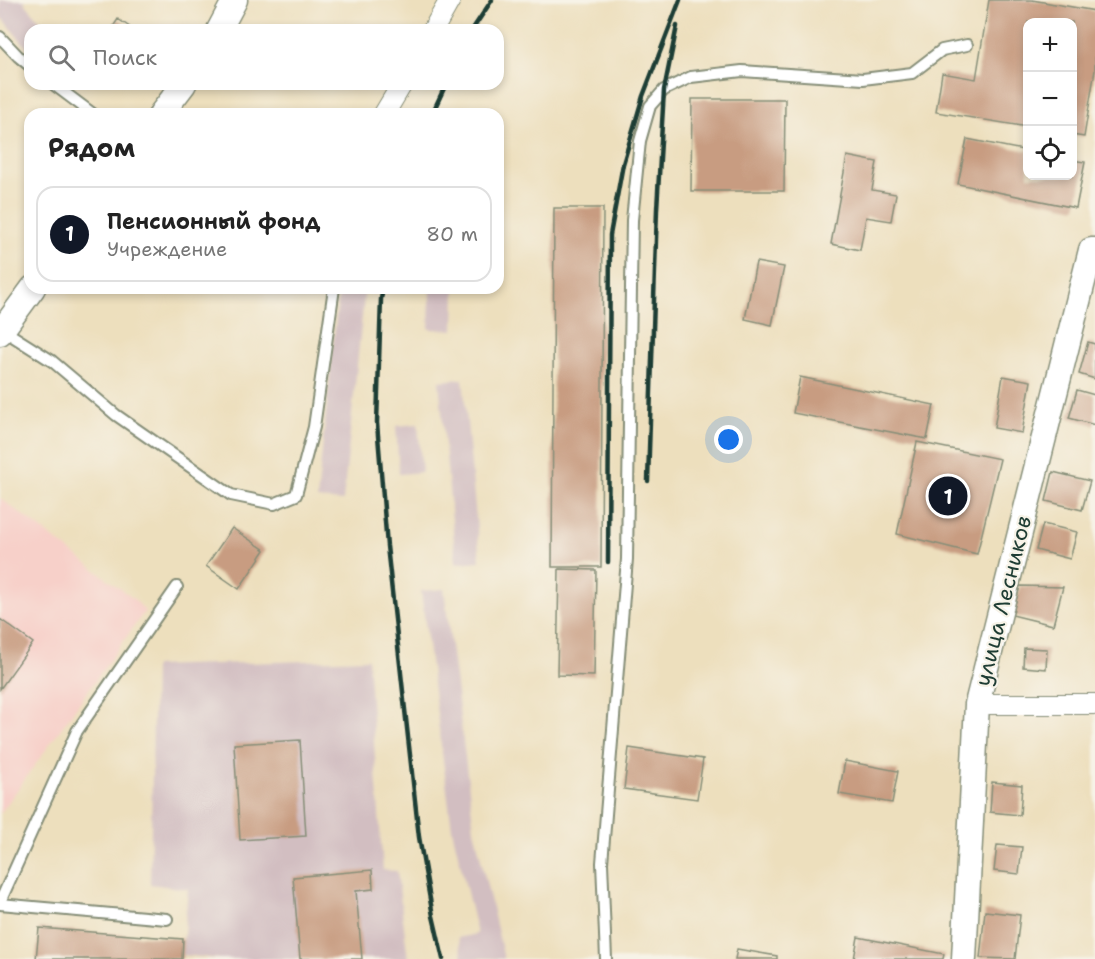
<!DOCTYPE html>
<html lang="ru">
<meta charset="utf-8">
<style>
body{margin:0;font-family:"Shantell Sans",sans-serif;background:#f6f6f6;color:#222}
.controls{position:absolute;right:18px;top:18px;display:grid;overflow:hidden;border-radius:12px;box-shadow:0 3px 9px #0003}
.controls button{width:54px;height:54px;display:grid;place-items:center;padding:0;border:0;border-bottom:2px solid #e0e0e0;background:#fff;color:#222;font:30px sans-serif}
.you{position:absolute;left:729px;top:440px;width:21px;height:21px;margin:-15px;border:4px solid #fff;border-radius:50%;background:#1a73e8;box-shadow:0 0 0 9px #1a73e833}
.badge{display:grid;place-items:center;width:39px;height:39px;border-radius:50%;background:#111827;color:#fff;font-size:20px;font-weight:700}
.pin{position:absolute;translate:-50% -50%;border:3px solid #fff;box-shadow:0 2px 6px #0006}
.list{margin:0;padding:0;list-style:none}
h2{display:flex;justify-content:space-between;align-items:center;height:78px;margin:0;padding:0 24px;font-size:26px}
h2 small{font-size:20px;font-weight:400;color:#767676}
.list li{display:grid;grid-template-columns:39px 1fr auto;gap:18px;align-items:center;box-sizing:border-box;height:96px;margin:0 12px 12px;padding:0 12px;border:2px solid #e0e0e0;border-radius:18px}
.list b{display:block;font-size:22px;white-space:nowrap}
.list p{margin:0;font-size:20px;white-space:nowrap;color:#767676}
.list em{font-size:20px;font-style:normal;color:#767676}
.icon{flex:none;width:33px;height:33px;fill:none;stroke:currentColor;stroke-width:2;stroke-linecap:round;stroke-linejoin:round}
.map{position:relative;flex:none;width:1095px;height:959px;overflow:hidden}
.search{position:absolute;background:#fff;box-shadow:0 3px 9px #0003;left:24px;top:24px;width:480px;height:66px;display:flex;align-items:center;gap:15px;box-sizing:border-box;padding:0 21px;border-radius:18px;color:#767676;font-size:22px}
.panel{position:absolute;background:#fff;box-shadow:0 3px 9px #0003;left:24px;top:108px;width:480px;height:186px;border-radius:18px}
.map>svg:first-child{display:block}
.built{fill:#f7d0c9}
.industrial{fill:#d2bec1}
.building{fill:#c89c81}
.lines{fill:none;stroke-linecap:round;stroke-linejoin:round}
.service-casing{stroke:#868e78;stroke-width:14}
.minor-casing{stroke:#868e78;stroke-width:22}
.tertiary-casing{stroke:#868e78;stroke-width:27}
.service{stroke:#fff;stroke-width:10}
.minor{stroke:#fff;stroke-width:20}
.tertiary{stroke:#fff;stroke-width:24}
.rail{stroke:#1f3d34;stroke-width:4.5}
.labels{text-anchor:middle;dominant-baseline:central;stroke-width:4.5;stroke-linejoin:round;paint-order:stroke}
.street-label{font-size:22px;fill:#1f3d34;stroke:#f7f3e8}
</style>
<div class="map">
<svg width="1095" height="959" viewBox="0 0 1095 959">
<rect width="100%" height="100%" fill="#f7f3e8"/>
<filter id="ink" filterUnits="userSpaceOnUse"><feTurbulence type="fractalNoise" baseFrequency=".0167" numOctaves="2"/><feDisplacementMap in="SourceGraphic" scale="12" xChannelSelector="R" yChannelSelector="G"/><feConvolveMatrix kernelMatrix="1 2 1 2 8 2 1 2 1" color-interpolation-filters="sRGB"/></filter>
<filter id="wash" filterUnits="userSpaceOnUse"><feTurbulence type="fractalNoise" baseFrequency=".008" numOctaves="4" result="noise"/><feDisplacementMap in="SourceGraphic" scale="24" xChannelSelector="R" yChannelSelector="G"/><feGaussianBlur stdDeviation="1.35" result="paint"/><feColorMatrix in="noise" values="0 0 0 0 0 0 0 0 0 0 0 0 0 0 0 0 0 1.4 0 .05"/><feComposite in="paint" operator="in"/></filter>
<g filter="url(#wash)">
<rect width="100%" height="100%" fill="#eddfbd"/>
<path class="built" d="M0,498L135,600L145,611L0,814Z"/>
<path class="industrial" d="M0,0H26L24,2L48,30H30V51L0,16Z
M339,288H365L343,501L317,499Z
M430,288H455L454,330L429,329Z
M463,379L480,561L456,563L439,381Z
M418,424L422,472L399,474L396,426Z
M444,589L474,829L504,959L484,958L463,959L458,938L477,934L452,829L421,591Z
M368,659L383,870L397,871L408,959H220L182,955L188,889L150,884L154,666Z"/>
<g id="blocks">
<path class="building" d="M989,0H1032L1095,11V70L1084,137L1072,135V22H1028V127L936,112L942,73L976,79Z
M118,19L134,30H111Z
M692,99H785L784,191H691Z
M967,139L1028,151V176H1072V160L1085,162L1076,208L958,184Z
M847,156L877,162L872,190L896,194L891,221L866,217L860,250L831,244Z
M554,208H603L601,567H552Z
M756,262L784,267L772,325L745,319Z
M1088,342L1095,344V379L1079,374Z
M1003,376L1031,381L1022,433L994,428Z
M800,377L934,405L927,439L793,413Z
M1077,390L1095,395V425L1069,418Z
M917,442L1000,459L977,554L897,534Z
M1053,472L1090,481L1082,510L1046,501Z
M1043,524L1077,532L1070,559L1036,550Z
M232,528L265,550L239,589L206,566Z
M559,569L596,570L594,676L557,675Z
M1020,586L1063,587L1053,625L1012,615Z
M0,619L33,643L0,689Z
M1024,648L1047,649L1046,669L1023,667Z
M300,740L306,836L240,840L234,744Z
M629,748L703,759L697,799L624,789Z
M845,761L898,771L892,803L839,794Z
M992,782L1022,785L1020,815L990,812Z
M997,845L1022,847L1019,874L994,871Z
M372,870L373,889L356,891L362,959H300L293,877Z
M985,911L1020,915L1015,959L980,958Z
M39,928L183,939L182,959H36Z
M858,937L944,954L943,959H854Z
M737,949L777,956V959H735Z"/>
</g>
</g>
<g filter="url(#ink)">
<use href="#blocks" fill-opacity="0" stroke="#868e78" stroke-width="1.5"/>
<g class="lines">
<defs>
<path id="service" d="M0,37L18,56L30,66
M53,84L93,114
M3,330L52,361L116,415L231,495L274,504L296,495L314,427L334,288
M0,902L77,731L177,587
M0,904L167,919
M606,959L602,863L627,559L632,220L640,141L650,106L664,90L691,77L742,71L863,79L912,73L942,50L967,45"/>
<path id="minor" d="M433,30L450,0
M384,114L402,84
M977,704H1095"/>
<path id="tertiary" d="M219,30L235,0
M161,114L184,84
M0,333L33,288
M964,959L977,704L1091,250H1095"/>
</defs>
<use href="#service" class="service-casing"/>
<use href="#minor" class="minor-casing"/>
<use href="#tertiary" class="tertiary-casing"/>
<use href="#service" class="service"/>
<use href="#minor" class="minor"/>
<use href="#tertiary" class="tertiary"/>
<path class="rail" d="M472,30L492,0
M432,114L446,84
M383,288L381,299L377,423L387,546L419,837L433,916L443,959
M648,481L657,209L664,90L677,26
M608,562L610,235L623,164L643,96L680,0"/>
</g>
</g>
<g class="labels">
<g class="street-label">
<text transform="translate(1003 601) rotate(-76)">улица Лесников</text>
</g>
</g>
</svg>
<div class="controls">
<button>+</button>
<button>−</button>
<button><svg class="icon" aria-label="locate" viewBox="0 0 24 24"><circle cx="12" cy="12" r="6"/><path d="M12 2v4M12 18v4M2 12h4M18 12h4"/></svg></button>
</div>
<div class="you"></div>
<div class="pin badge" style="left:948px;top:496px">1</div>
<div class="search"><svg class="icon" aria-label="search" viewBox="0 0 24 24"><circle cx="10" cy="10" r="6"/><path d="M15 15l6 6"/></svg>Поиск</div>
<section class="panel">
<h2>Рядом<small></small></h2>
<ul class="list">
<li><span class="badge">1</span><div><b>Пенсионный фонд</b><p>Учреждение</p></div><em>80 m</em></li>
</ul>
</section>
</div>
